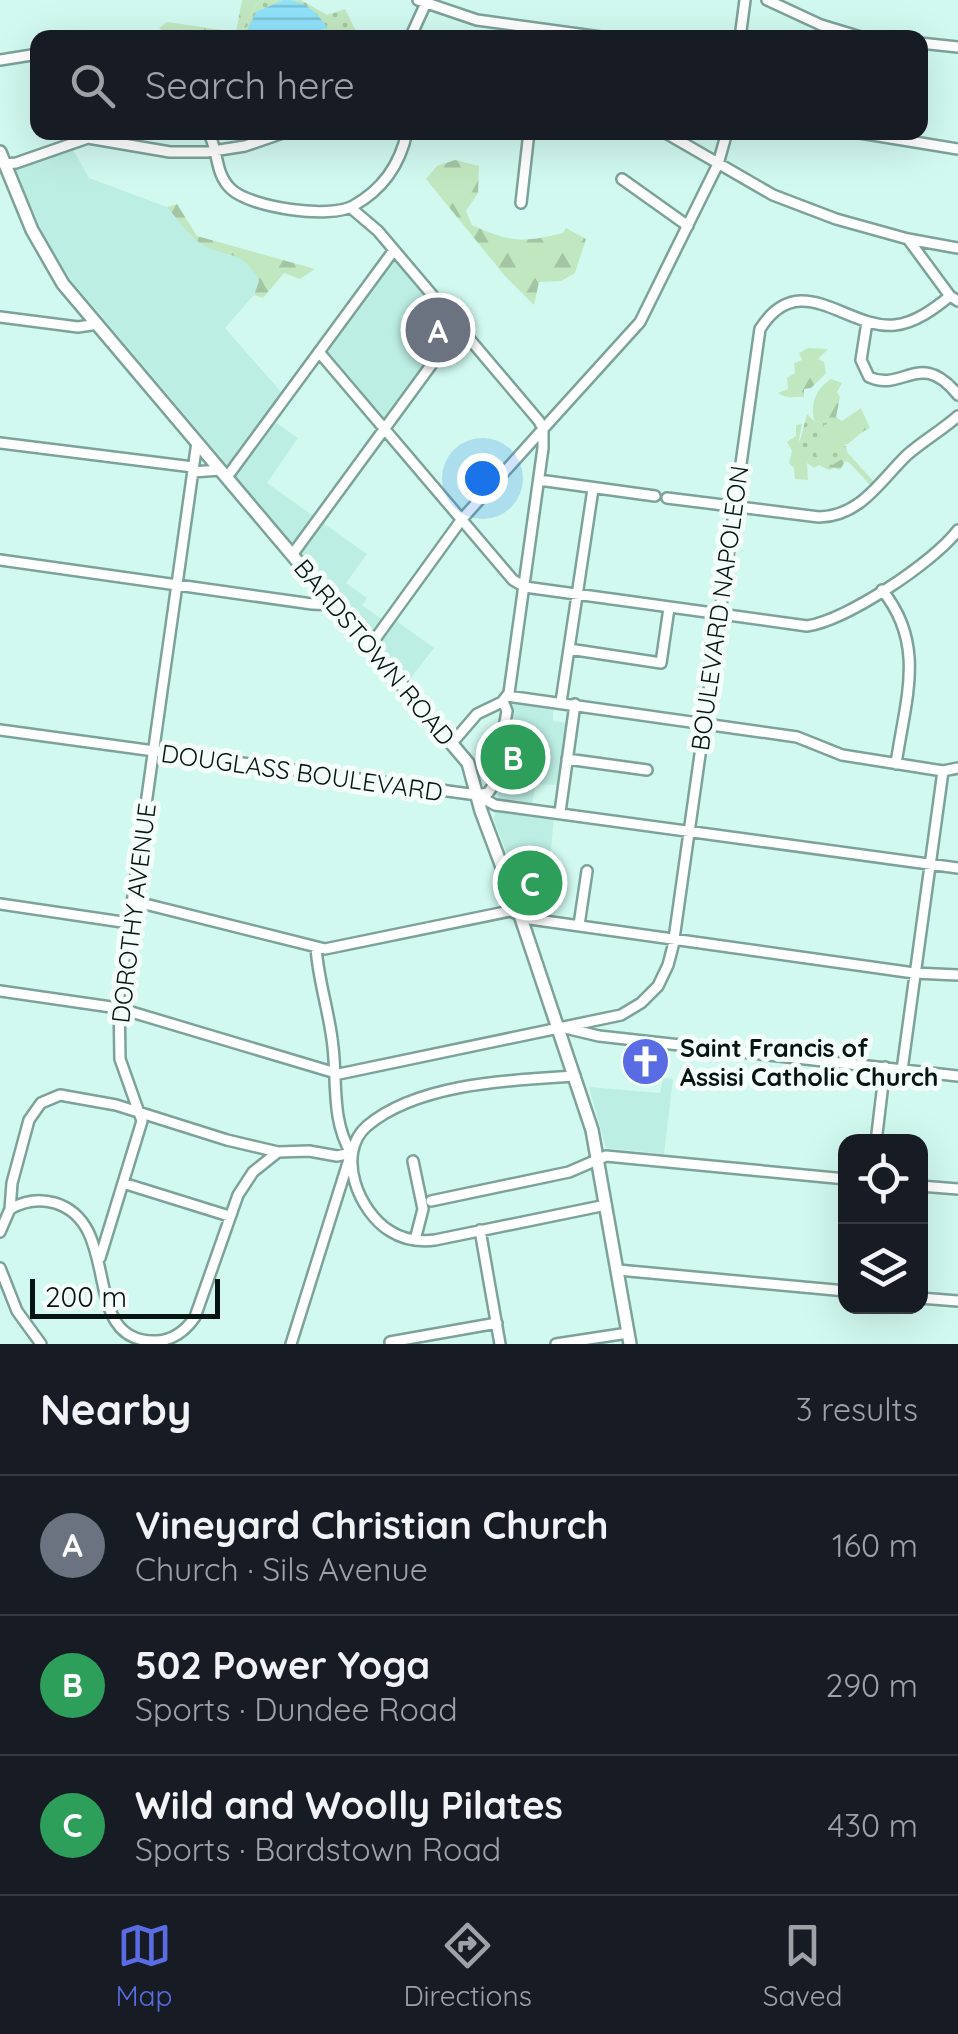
<!DOCTYPE html>
<meta charset="utf-8">
<style>
body{margin:0;font-family:Quicksand,sans-serif;background:#20242c;color:#f1f3f6}
.controls{position:absolute;right:30px;bottom:30px;display:grid;overflow:hidden;border-radius:20px;box-shadow:0 10px 40px #0002}
.controls button{width:90px;height:90px;display:grid;place-items:center;padding:0;border:0;border-bottom:2px solid #363941;background:#171b24;color:#f1f3f6;font:50px sans-serif}
.scale{position:absolute;left:30px;bottom:25px;width:190px;box-sizing:border-box;padding-left:10px;border:5px solid #061512;border-top:0;font-size:28px;line-height:35px;white-space:nowrap;color:#061512;-webkit-text-stroke:8px #f6fefc;paint-order:stroke}
.you{position:absolute;left:482px;top:478px;width:35px;height:35px;margin:-25px;border:8px solid #fff;border-radius:50%;background:#1a73e8;box-shadow:0 0 0 15px #1a73e833}
.badge{display:grid;place-items:center;width:65px;height:65px;border-radius:50%;background:#596ce3;color:#fff;font-size:32px;font-weight:700}
.pin{position:absolute;translate:-50% -50%;border:5px solid #fff;box-shadow:0 2px 10px #0006}
.list{margin:0;padding:0;list-style:none}
h2{display:flex;justify-content:space-between;align-items:center;height:130px;margin:0;padding:0 40px;font-size:42px}
h2 small{font-size:32px;font-weight:400;color:#9ea1a6}
.list li{display:grid;grid-template-columns:65px 1fr auto;gap:30px;align-items:center;box-sizing:border-box;height:140px;padding:0 40px;border-top:2px solid #363941}
.list b{display:block;font-size:38px;white-space:nowrap}
.list p{margin:0;font-size:32px;white-space:nowrap;color:#9ea1a6}
.list em{font-size:32px;font-style:normal;color:#9ea1a6}
.icon{flex:none;width:55px;height:55px;fill:none;stroke:currentColor;stroke-width:2;stroke-linecap:round;stroke-linejoin:round}
.map{position:relative;flex:none;width:958px;height:1344px;overflow:hidden}
.search{position:absolute;background:#171b24;box-shadow:0 10px 40px #0002;left:30px;right:30px;top:30px;height:110px;display:flex;align-items:center;gap:25px;box-sizing:border-box;padding:0 35px;border-radius:20px;color:#9ea1a6;font-size:38px}
.sheet{height:550px;background:#171b24}
nav{display:flex;justify-content:space-around;align-items:center;box-sizing:border-box;height:140px;border-top:2px solid #363941;background:#171b24;font-size:28px;color:#9ea1a6}
nav a{display:grid;justify-items:center;gap:5px}
nav .on{color:#596ce3}
.map>svg:first-child{display:block}
.built{fill:#bdeee4}
.green{fill:url(#green-dots)}
.forest{fill:url(#forest-firs)}
.water{fill:url(#water-rules)}
.lines{fill:none;stroke-linecap:round;stroke-linejoin:round}
.minor-casing{stroke:#7da29a;stroke-width:14}
.major-casing{stroke:#7da29a;stroke-width:16}
.minor{stroke:#fff;stroke-width:9}
.major{stroke:#fff;stroke-width:11}
.labels{text-anchor:middle;dominant-baseline:central;stroke-width:10;stroke-linejoin:round;paint-order:stroke}
.street-label{font-size:25px;fill:#061512;stroke:#f6fefc}
.poi-label{font-size:25px;font-weight:bold;fill:#061512;stroke:#f6fefc;text-anchor:start}
</style>
<div class="map">
<svg width="958" height="1344" viewBox="0 0 958 1344">
<defs>
<pattern id="green-dots" width="8" height="8" patternUnits="userSpaceOnUse" patternTransform="scale(2.5)"><rect width="8" height="8" fill="#c1e7c0"/><path d="M2 2h.1M6 6h.1" fill="none" stroke="#a4c5a4" stroke-width="1.8" stroke-linecap="round"/></pattern>
<pattern id="forest-firs" width="22" height="20" patternUnits="userSpaceOnUse" patternTransform="scale(2.5)"><rect width="22" height="20" fill="#c1e7c0"/><path d="M5 1l3.5 6h-7zM16 11l3.5 6h-7z" fill="#a4c5a4"/></pattern>
<pattern id="water-rules" width="6" height="5" patternUnits="userSpaceOnUse" patternTransform="scale(2.5)"><rect width="6" height="5" fill="#8fe2fa"/><path d="M0 2.5h6" fill="none" stroke="#7ac1d5"/></pattern>
</defs>
<rect width="100%" height="100%" fill="#d1f9f0"/>
<path class="built" d="M72,148L89,178L167,207L201,244L237,255L250,264L259,281L254,295L225,328L283,394L229,467L70,279L47,243L15,169Z
M395,260L453,327L385,420L327,353Z
M275,422L298,438L267,483L367,554L346,583L367,598L362,605L383,620L388,615L434,648L409,680L235,477Z
M512,703L553,710V721L566,723L560,785L536,784L530,815L554,818L548,879L515,875L494,820Z
M663,1078L673,1079L664,1154L606,1148L589,1087L660,1093Z"/>
<path class="green" d="M264,0H301L327,15L345,9L359,37L238,38L257,3Z
M807,414L815,422L828,420L831,423L823,430L828,439L820,458L832,448L846,446L847,452L875,483L871,486L846,459L832,465L808,460L807,452L798,448Z"/>
<path class="forest" d="M242,0H264L257,3L238,37H170L159,28L167,22L236,32Z
M455,160L479,166L478,193L466,211L472,225C509,242 524,243 563,233L566,228L586,239L575,273L561,281L539,282L534,305L505,276L426,179L437,166Z
M177,204L197,236L315,269L300,279L284,273L263,298L254,295L259,281C242,247 226,260 200,243C188,235 177,218 167,207Z
M808,348L828,349L818,359L824,362L826,373L811,388L804,389V397C795,396 789,400 778,393L788,389L787,378L795,373L794,363L802,360L799,353Z
M831,379L842,383L837,392L840,397L836,417L842,421L861,408L870,428C860,432 857,437 849,443C841,448 829,451 820,458L816,455L817,449L828,438L823,434L824,425L831,423L828,420L815,422C809,405 816,389 831,379Z
M802,424L799,440L803,445L801,449L809,452V460L824,461L832,465L844,458L851,464L845,461L840,470L834,468L829,470L819,465L814,468L807,463L808,480L795,479L794,468L789,463L792,451L787,442L796,436V425Z"/>
<path class="water" d="M283,0C306,0 315,11 328,28L320,30L318,37H290L288,33L277,37H244L256,12Z"/>
<g class="lines">
<defs>
<path id="minor" d="M418,0L477,20L608,38
M767,0L821,25L864,38
M410,38L426,3
M740,38L745,0
M920,43L958,47
M0,60L38,54
M208,132C219,150 214,173 231,189C251,208 330,219 353,206C382,190 400,165 407,132
M664,132L773,195L836,219L908,239L950,296L958,301
M854,132L958,149
M5,164L16,163L88,138L170,152H207L245,146L286,132
M622,179L688,226
M521,203L529,132
M351,208L378,231L539,421L543,429L462,519L370,646
M908,239L958,248
M0,317L78,327L98,324
M867,322L861,360L869,377C903,393 920,348 958,395
M319,352L513,580L525,587L807,626C847,620 934,562 958,530
M0,443L193,467
M193,472L220,470
M227,477L394,250
M539,480L655,496
M667,498L819,517C861,516 880,481 907,455C923,441 942,430 958,416
M292,555L459,327
M0,560L312,604L335,605
M882,590C927,645 905,700 896,764
M569,649L661,663L669,608
M507,696L797,737L842,755L943,771L958,768
M561,702L593,489
M0,730L477,795L495,805L958,868
M452,743L477,714L502,702L509,693L543,448V429L640,322L718,164L727,132
M567,759L647,770
M477,795L488,793L494,784L507,711L503,701
M560,812L575,704
M133,901L325,949L510,911L530,919L914,973L958,975
M0,904L129,923
M579,925L587,871
M0,991L118,1008L339,1074L621,1015L641,1003L658,986L668,965L673,946L760,329C800,266 847,330 895,325C915,323 934,309 950,296
M561,1027L599,1036L958,1076
M902,1070L943,771
M575,1076C511,1080 418,1083 367,1126C335,1154 359,1212 390,1231C404,1240 419,1242 435,1240L606,1205
M876,1142L885,1067
M413,1161L423,1209L415,1240
M123,1183L229,1216
M920,1186L958,1189
M431,1201L569,1172L606,1156L846,1179
M10,1209C24,1201 38,1198 55,1203C125,1224 77,1344 157,1341C174,1340 186,1330 195,1317L238,1195L253,1172L278,1152
M480,1230L500,1344
M0,1232L10,1209L12,1183L29,1120L41,1103L60,1095L116,1105L227,1140L278,1152L309,1151L337,1156L351,1153
M100,1258L142,1121L120,1059L119,996L197,442
M0,1268L17,1311L41,1344
M618,1270L846,1291
M920,1298L958,1301
M390,1342L497,1323
M291,1344L351,1153C330,1118 338,1077 332,1039C328,1008 318,979 316,947
M556,1344L628,1333"/>
<path id="major" d="M0,152L32,230L63,284L468,763L481,811L520,915L592,1130L630,1344"/>
</defs>
<use href="#minor" class="minor-casing"/>
<use href="#major" class="major-casing"/>
<use href="#minor" class="minor"/>
<use href="#major" class="major"/>
</g>
<defs>
<symbol id="church-disc" viewBox="-11 -11 22 22"><circle r="9.5" fill="#596ce3" stroke="#f6fefc"/><path d="M-1.2-6h2.4v3.5h3.3v2.4h-3.3V6h-2.4V-.1h-3.3v-2.4h3.3Z" fill="#fff"/></symbol>
</defs>
<g fill-rule="evenodd">
<use href="#church-disc" x="618" y="1034" width="55" height="55"/>
</g>
<g class="labels">
<g class="street-label">
<text transform="translate(719 608) rotate(-82)">BOULEVARD NAPOLEON</text>
<text transform="translate(375 652) rotate(50)">BARDSTOWN ROAD</text>
<text transform="translate(302 772) rotate(8)">DOUGLASS BOULEVARD</text>
<text transform="translate(133 913) rotate(-83)">DOROTHY AVENUE</text>
</g>
<g class="poi-label">
<text x="680" y="1047">Saint Francis of<tspan x="680" dy="29">Assisi Catholic Church</tspan></text>
</g>
</g>
</svg>
<div class="controls">
<button><svg class="icon" aria-label="locate" viewBox="0 0 24 24"><circle cx="12" cy="12" r="6"/><path d="M12 2v4M12 18v4M2 12h4M18 12h4"/></svg></button>
<button><svg class="icon" aria-label="layers" viewBox="0 0 24 24"><path d="M12 4l9 5-9 5-9-5zM3 14l9 5 9-5"/></svg></button>
</div>
<div class="scale">200 m</div>
<div class="you"></div>
<div class="pin badge" style="left:438px;top:330px;background:#6b7280">A</div>
<div class="pin badge" style="left:513px;top:757px;background:#2e9e5b">B</div>
<div class="pin badge" style="left:530px;top:883px;background:#2e9e5b">C</div>
<div class="search"><svg class="icon" aria-label="search" viewBox="0 0 24 24"><circle cx="10" cy="10" r="6"/><path d="M15 15l6 6"/></svg>Search here</div>
</div>
<section class="sheet">
<h2>Nearby<small>3 results</small></h2>
<ul class="list">
<li><span class="badge" style="background:#6b7280">A</span><div><b>Vineyard Christian Church</b><p>Church · Sils Avenue</p></div><em>160 m</em></li>
<li><span class="badge" style="background:#2e9e5b">B</span><div><b>502 Power Yoga</b><p>Sports · Dundee Road</p></div><em>290 m</em></li>
<li><span class="badge" style="background:#2e9e5b">C</span><div><b>Wild and Woolly Pilates</b><p>Sports · Bardstown Road</p></div><em>430 m</em></li>
</ul>
</section>
<nav>
<a class="on"><svg class="icon" aria-label="map" viewBox="0 0 24 24"><path d="M3 6l6-2 6 2 6-2v14l-6 2-6-2-6 2zM9 4v14M15 6v14"/></svg>Map</a>
<a><svg class="icon" aria-label="directions" viewBox="0 0 24 24"><path d="M12 3l9 9-9 9-9-9zM9 14v-3h6M13 9l2 2-2 2"/></svg>Directions</a>
<a><svg class="icon" aria-label="saved" viewBox="0 0 24 24"><path d="M7 4h10v16l-5-4-5 4z"/></svg>Saved</a>
</nav>
